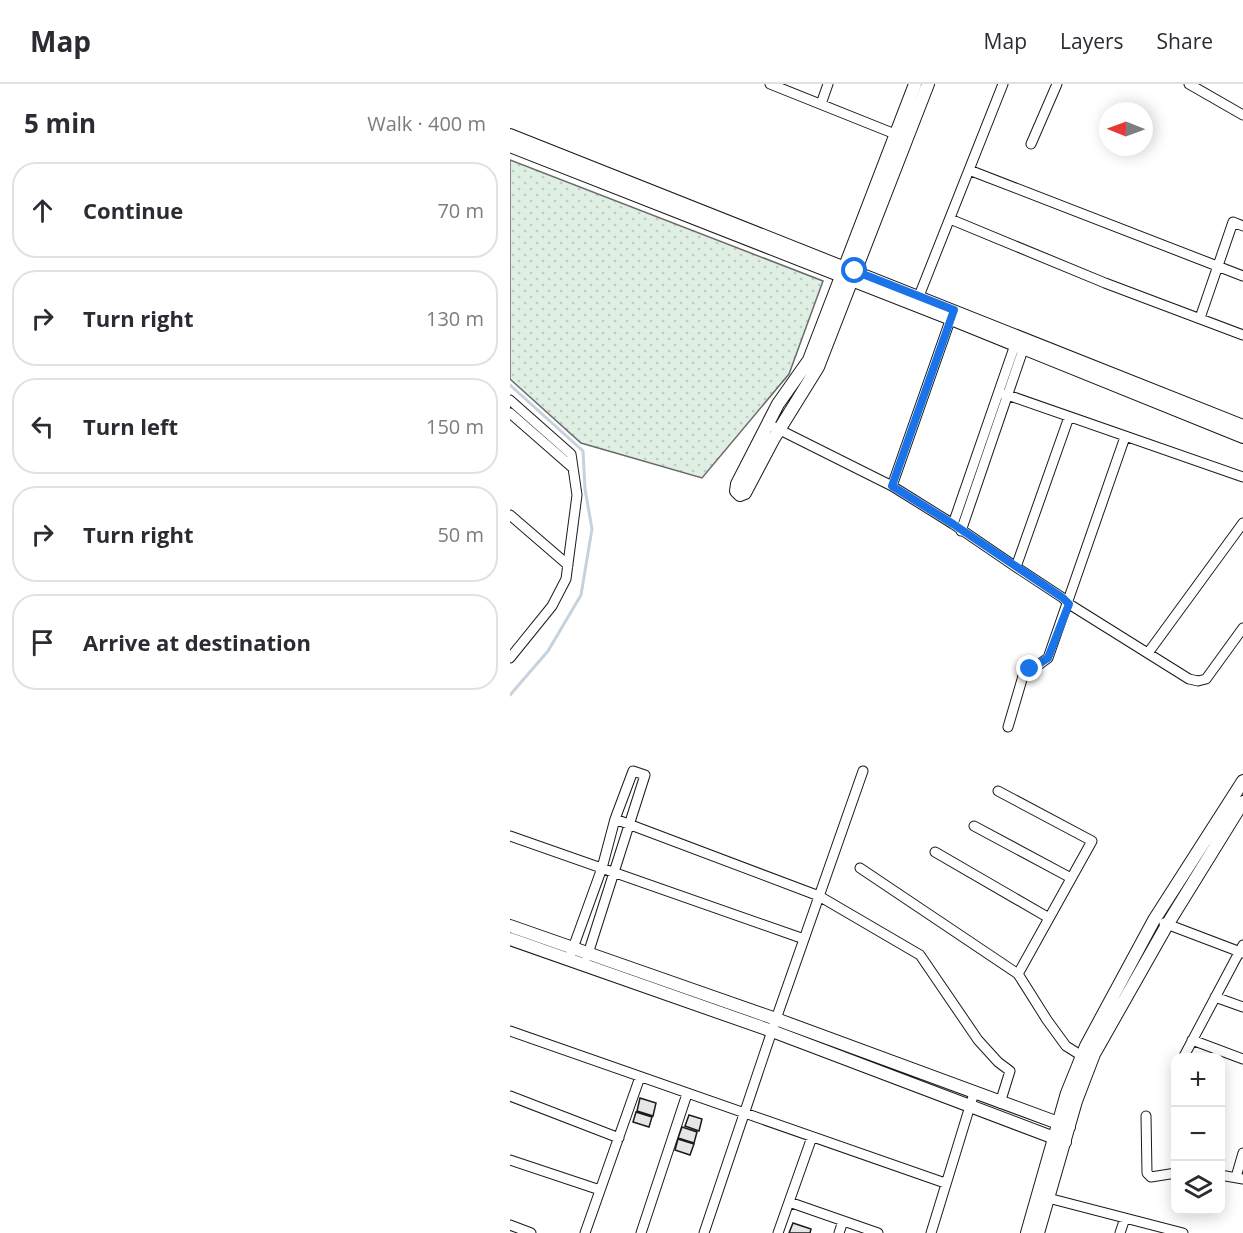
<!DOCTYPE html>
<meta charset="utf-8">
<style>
body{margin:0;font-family:"Open Sans",sans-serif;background:#f2f2f3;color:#2b2b33}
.controls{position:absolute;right:18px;bottom:18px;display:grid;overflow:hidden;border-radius:12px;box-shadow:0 3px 15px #0003}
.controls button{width:54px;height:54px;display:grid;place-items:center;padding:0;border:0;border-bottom:2px solid #e1e1e2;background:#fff;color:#2b2b33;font:30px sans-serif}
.compass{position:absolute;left:589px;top:18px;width:54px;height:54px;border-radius:50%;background:#fff;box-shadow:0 3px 15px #0003;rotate:271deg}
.stop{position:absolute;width:18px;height:18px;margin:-14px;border:4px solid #1a73e8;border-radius:50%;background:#fff}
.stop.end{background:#1a73e8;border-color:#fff;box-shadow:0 2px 6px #0008}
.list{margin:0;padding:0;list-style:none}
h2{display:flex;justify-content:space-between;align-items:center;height:78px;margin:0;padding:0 24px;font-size:26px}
h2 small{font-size:20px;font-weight:400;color:#7c7c81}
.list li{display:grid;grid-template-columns:39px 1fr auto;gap:18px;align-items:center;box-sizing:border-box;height:96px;margin:0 12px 12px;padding:0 12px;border:2px solid #e1e1e2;border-radius:24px}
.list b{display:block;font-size:22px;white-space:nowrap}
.list em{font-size:20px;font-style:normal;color:#7c7c81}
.icon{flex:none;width:33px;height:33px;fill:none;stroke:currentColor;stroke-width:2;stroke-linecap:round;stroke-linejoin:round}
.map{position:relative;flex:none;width:733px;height:1149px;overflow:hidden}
header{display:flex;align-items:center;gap:36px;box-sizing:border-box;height:84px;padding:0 30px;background:#fff;border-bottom:2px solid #e1e1e2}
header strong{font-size:28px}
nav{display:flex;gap:33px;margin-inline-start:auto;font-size:21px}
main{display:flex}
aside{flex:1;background:#fff}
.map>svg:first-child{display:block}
.grass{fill:url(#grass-dots);stroke:#6a6a6a;stroke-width:1.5}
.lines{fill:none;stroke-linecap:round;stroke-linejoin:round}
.stream{stroke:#c6d2dc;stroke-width:3}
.building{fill:#e6e6e6;stroke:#1a1a1a;stroke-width:1.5}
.street-casing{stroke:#1a1a1a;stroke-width:11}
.secondary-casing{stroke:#1a1a1a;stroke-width:14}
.street{stroke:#fff;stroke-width:9}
.secondary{stroke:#fff;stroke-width:12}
.route{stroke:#1a73e8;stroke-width:8}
</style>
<header>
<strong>Map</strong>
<nav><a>Map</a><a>Layers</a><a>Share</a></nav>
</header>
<main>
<aside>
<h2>5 min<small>Walk · 400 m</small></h2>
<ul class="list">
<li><svg class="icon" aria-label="ahead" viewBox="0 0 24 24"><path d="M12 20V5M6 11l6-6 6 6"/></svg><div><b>Continue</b></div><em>70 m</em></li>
<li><svg class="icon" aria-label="right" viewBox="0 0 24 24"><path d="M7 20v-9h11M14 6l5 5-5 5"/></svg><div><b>Turn right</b></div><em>130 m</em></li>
<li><svg class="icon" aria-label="left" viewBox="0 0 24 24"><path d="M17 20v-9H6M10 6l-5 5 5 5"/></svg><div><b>Turn left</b></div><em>150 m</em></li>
<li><svg class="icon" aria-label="right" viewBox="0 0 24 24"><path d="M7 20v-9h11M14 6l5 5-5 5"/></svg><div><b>Turn right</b></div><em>50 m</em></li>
<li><svg class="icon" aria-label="arrive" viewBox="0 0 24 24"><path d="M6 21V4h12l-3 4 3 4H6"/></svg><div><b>Arrive at destination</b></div></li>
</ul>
</aside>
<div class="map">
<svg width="733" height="1149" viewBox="0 0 733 1149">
<defs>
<pattern id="grass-dots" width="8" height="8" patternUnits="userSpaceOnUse" patternTransform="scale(1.5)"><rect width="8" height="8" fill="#e0efe3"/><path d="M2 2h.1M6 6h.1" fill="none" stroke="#c0ccc2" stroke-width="1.8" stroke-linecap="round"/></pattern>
</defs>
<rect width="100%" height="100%" fill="#fff"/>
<path class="grass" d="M0,76L313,197L279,290L192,394L71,359L0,295Z"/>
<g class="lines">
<path class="stream" d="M0,301L73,367L75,405L82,445L71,511L38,567L0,611"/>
</g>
<path class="building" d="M130,1014L146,1019L143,1032L127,1027Z
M126,1028L142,1033L139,1043L123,1038Z
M179,1031L192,1035L189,1047L175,1042Z
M172,1043L187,1048L184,1059L168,1054Z
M168,1055L184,1060L180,1071L165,1066Z
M283,1139L301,1145L300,1149H279Z"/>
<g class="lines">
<defs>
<path id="street" d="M260,0L385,50
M679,0L733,31
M311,20L318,0
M521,60L547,0
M459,86L733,192
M440,135L595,199L733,251
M409,212L493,0
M690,234L723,138L733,142
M489,308L733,393
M0,316L61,370L67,411L56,495L42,522L0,574
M0,329L63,384
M559,333L506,483L553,514L559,520L679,595L688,597L696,595L733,544
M258,340L382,402L443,440L506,483
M382,402L442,231
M0,431L58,481
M443,440L507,255
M451,447L515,260
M638,569L733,439
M498,643L513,592L538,574L615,353
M488,707L582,757L508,890
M105,735L309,812L410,871L468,956L488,978L500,987L490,1019
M464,742L561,794
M0,752L294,855
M425,768L539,834
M350,784L508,890L537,936L556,962L572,972
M654,839L733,869
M59,875L92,784L105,735L123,687L135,691L77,873
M705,913L733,923
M0,947L435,1099
M682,956L733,975
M673,974L733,861
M0,1012L109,1054
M636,1032L637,1089L641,1093L666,1089
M0,1076L90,1106
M710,1091L733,1095
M726,1093L733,1069
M538,1114L673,1149
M279,1118L368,1149
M0,1141L21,1149
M75,1149L130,993
M131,1149L177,1010
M194,1149L266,935L353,687
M268,1149L302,1053
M329,1149L333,1137
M421,1149L464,1009
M610,1149L615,1134"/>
<path id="secondary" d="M405,0L299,276L268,320L227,400L226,407L230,411L235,409L264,354L308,283L418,0
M0,51L733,342
M0,62L441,235L733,353
M0,842L266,935L559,1043
M0,855L262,947L555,1058
M517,1149L557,1009L576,962L644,836L733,697
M528,1149L566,1017L584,970L657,841L733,718"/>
</defs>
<use href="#street" class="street-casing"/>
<use href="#secondary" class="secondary-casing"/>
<use href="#street" class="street"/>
<use href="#secondary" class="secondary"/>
</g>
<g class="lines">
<path class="route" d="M345,187L444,226L382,402L443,440L553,514L559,520L538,574L520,585"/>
</g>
</svg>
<div class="controls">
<button>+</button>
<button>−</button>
<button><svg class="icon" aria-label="layers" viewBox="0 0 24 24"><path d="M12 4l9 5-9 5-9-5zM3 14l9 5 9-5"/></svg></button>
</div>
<svg class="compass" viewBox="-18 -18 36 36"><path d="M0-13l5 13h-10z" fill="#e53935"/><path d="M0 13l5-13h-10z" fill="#7c7c81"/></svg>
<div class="stop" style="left:345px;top:187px"></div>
<div class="stop end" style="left:520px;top:585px"></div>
</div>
</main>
